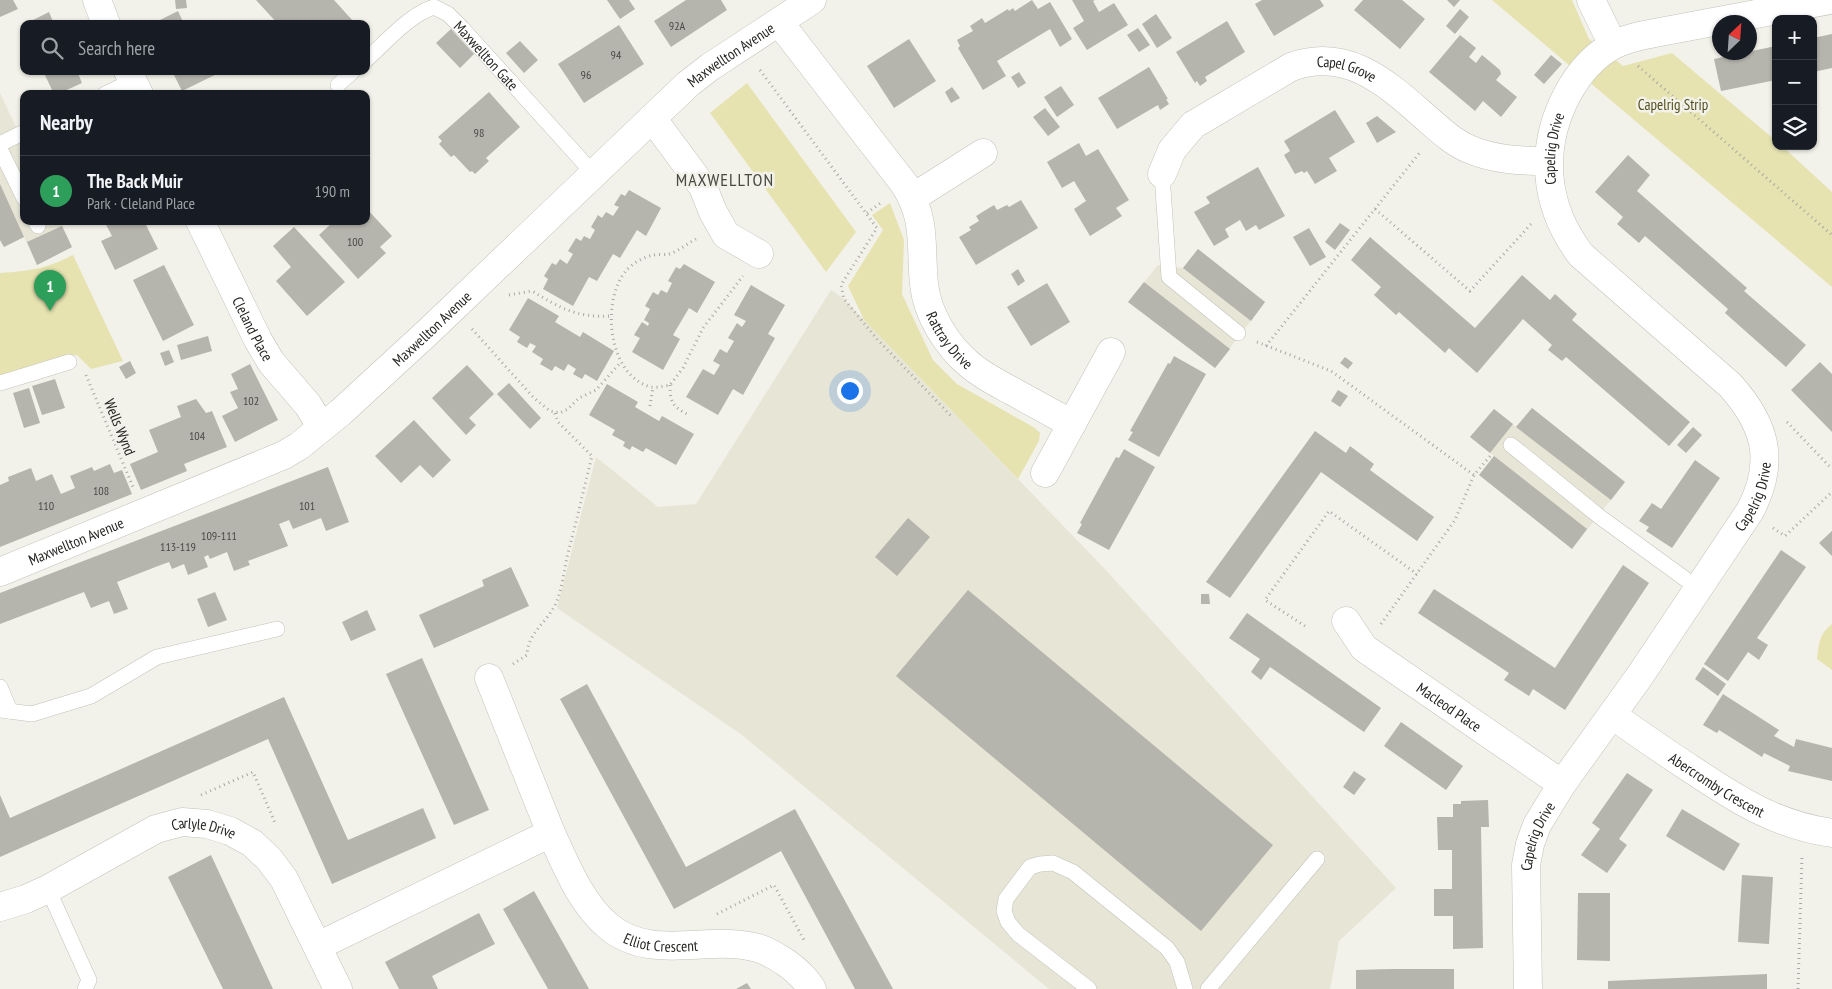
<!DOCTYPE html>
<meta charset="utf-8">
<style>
body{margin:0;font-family:"PT Sans Narrow",sans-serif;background:#20242c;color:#f1f3f6}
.controls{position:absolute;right:15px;top:15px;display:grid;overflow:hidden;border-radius:10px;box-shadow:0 1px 4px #0004}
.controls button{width:45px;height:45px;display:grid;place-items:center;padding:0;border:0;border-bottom:1px solid #363941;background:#171b24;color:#f1f3f6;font:25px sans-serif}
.compass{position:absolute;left:1712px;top:15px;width:45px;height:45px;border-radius:50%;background:#171b24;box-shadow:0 1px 4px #0004;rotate:25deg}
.you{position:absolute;left:849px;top:390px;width:18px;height:18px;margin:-12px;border:4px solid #fff;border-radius:50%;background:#1a73e8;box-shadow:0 0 0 8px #1a73e833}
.badge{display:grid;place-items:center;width:32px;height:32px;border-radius:50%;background:#d93025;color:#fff;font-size:16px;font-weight:700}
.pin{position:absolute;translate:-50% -41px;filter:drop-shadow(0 1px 2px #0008)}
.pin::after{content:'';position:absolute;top:26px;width:18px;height:15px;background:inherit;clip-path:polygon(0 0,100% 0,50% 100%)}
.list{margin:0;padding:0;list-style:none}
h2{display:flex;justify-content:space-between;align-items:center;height:65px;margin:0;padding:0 20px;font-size:21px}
h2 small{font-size:16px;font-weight:400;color:#9ea1a6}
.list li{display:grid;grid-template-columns:32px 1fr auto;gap:15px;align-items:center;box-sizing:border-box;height:70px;padding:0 20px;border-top:1px solid #363941}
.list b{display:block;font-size:19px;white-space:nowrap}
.list p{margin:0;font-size:16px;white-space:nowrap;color:#9ea1a6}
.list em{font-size:16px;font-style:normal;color:#9ea1a6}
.icon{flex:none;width:28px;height:28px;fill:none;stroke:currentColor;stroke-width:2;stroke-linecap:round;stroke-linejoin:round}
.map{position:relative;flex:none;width:1832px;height:989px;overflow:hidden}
.search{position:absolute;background:#171b24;box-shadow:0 1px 4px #0004;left:20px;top:20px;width:350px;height:55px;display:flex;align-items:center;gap:12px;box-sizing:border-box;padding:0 18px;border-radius:10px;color:#9ea1a6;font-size:19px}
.panel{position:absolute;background:#171b24;box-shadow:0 1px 4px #0004;left:20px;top:90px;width:350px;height:135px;border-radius:10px}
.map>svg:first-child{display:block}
.built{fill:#e6e5d6}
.green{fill:#e6e3b0}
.building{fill:#b5b4ad}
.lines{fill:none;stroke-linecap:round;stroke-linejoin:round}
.service-casing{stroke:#c2c2ba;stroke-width:16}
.minor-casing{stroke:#c2c2ba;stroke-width:29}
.path{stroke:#a9a8a2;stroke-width:3;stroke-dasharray:1 4;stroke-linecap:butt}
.service{stroke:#fff;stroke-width:15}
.minor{stroke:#fff;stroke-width:28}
.labels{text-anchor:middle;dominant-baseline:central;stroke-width:5;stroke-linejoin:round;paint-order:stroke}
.number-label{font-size:12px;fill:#4a4a46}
.street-label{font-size:15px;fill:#272623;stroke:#f2f2ea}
.park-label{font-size:15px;fill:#534f1d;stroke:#f2f2ea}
.quarter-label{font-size:18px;letter-spacing:1px;fill:#4a4a43;stroke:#f2f2ea}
</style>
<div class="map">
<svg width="1832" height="989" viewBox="0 0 1832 989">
<rect width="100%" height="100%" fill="#f2f2ea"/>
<path class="built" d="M0,93L24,144V221H60L72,247L37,265L24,237L4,247L0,240Z
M1198,249L1265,302L1215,368L1128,302L1158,265L1183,268Z
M831,290L844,299L864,320L1103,567L1396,888L1339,941L1330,989H1049L742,735L557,608L596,457L658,507L696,504Z
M1532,408L1625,482L1572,549L1494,456L1470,437L1494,409L1516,427Z"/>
<path class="green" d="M1492,0H1572L1589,39L1623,66L1672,53L1776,141V146H1782L1832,192V287Z
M747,83L856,232L826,272L710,113Z
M890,203L904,240L902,294L933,360L957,384L1035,428L1040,433L1039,441L1018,479L864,320L848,286L883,230L872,215Z
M73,255L123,361L91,369L77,355L66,356L0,376V273C31,271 45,269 73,255Z
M1832,624V670L1817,659C1819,644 1819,634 1832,624Z"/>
<path class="building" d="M0,0H13L18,9L0,17Z
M175,0H186L187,8L176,9Z
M256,0H334L353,21L349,24H278Z
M607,0H629L635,9L620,19Z
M686,0H721L727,10L671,47L654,21Z
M1032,0L1038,9L1050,2L1072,39L1060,47L1050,29L997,61L1006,76L983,90L958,48L960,46L957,40L973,31L970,26L982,18L985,23L1008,9L1009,11L1013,8L1015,11Z
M1072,0H1095L1093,1L1099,12L1114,3L1128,25L1087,50L1073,28L1084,21Z
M1262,0H1320L1324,6L1274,36L1255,4Z
M1363,0H1402L1425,19L1400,49L1354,10Z
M1447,0H1460L1454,7Z
M1460,9L1469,17L1455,34L1446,26Z
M178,11L184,24H152Z
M49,12L54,24H25Z
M1156,14L1172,38L1157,48L1142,24Z
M1227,21L1245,52L1205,77L1207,81L1200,86L1197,81L1195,83L1176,52Z
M619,25L644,64L584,103L558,64Z
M1138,28L1150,45L1139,52L1127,35Z
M451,29L474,54L460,68L436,43Z
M1832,34V68L1813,72V38Z
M1460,35L1476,48L1469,57L1476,63L1482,55L1500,70L1501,74L1496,80L1517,97L1501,117L1483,101L1475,111L1429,72Z
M909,39L936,81L894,108L867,66Z
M520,41L538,60L524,73L506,53Z
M1776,46V80L1721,91L1714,59Z
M1551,55L1562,64L1544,84L1534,75Z
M1149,67L1168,99H1166L1169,104L1160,110L1158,105L1117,129L1098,98Z
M43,71H77L82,83L58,94H54Z
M172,71H223L182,91Z
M1019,72L1026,83L1018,88L1011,77Z
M1061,86L1074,105L1057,117L1044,97Z
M952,87L960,98L951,103L945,92Z
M489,92L520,127L486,158L489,161L475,174L472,171L470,172L454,155L451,157L439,144L442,141L438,137Z
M1045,108L1060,127L1048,136L1033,117Z
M1335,110L1355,142L1329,158L1337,171L1315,184L1307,171L1304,173L1302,171L1295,174L1284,155L1290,151L1284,141Z
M1377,116L1396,132L1377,143L1366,123Z
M1079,143L1086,156L1098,149L1129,200L1116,208L1122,216L1090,236L1074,209L1086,201L1074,181L1062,188L1047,162Z
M1628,155L1650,175L1637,191L1747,288L1744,291L1806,345L1786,367L1725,313L1728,309L1645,236L1639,243L1617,224L1623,217L1595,192Z
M1258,167L1285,216L1259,230L1256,225L1246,231L1240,220L1225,229L1229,237L1214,246L1194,212L1210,203L1206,197Z
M0,184L24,237L4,247L0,240Z
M629,190L661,208L646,236L637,230L620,258L613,254L597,281L589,277L573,306L543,289L548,279L544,276L552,263L556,265L560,259L567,264L573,254L568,251L576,238L581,241L584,236L590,239L595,230L591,227L598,215L602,218L606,212L613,216L619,207L614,205L621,194L625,196Z
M1021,200L1038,228L976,265L959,237L971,230L969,227L979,221L976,216L994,205L997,210L1007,205L1009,207Z
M366,208L392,236L380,247L386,253L358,279L319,235L334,221H366Z
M104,221H144L158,249L115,270L101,241L112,236Z
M1340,223L1350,230L1335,250L1325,242Z
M62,226L72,247L37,265L27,242Z
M294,227L345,282L307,316L276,281L291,267L273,246Z
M1309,228L1326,257L1310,266L1293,237Z
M1370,237L1475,328L1522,275L1550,300L1555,294L1577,314L1572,320L1690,422L1669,446L1566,357L1562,361L1548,350L1552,345L1523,319L1477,373L1449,348L1445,353L1399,312L1396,315L1374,295L1381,287L1351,260Z
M1198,249L1265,302L1251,321L1183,268Z
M684,264L715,282L697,313L689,308L673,335L680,339L663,370L632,352L640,338L634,335L642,322L648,326L649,323L644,320L650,309L645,306L653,292L658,295L661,290L667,293L672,283L668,281L676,267L680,269Z
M164,265L194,325L163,341L133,280Z
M1018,269L1025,281L1018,286L1011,274Z
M1144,282L1230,349L1215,368L1128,302Z
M1047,283L1070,322L1031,346L1007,307Z
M751,285L785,305L768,334L775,338L743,395L733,389L718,415L686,397L703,369L714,375L720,365L713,361L720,349L727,353L734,341L728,338L737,323L742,327L746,321L734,315Z
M528,298L559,316L555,322L580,337L583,332L614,351L597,381L585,374L582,379L573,374L576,369L568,364L564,371L555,366L552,371L540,364L543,359L532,352L536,346L530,343L527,348L517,342L520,337L509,330Z
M208,336L212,351L181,360L177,345Z
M169,350L174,362L165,366L160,353Z
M1174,356L1206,374L1159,457L1128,440L1133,432L1130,431L1168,363L1170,364Z
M1345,357L1353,363L1348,369L1340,363Z
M130,361L136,373L126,379L119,367Z
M1820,362L1832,374V432L1791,390Z
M250,364L278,420L235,442L222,416L238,408L230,392L238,389L231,374Z
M467,365L494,394L469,418L476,425L466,435L432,398Z
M55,379L65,408L42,415L32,386Z
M509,383L541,418L530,429L497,394Z
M607,384L638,402L635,407L659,421L662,416L694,434L676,465L646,448L643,452L632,446L630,450L623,446L625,442L612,435L615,430L589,415Z
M29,388L40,423L24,428L13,393Z
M1338,390L1348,396L1340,407L1331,401Z
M196,399L206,413L212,411L227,447L184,464L187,471L141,490L130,464L158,452L149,430L181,417L177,406Z
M1532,408L1625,482L1611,500L1516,427Z
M1494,409L1513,424L1490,453L1470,437Z
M414,420L451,460L433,478L420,465L401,483L375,456Z
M122,426L128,439L121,443L115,429Z
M1693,427L1702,435L1686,453L1677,445Z
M1315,431L1346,453L1350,446L1374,464L1370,470L1434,517L1417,541L1321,472L1230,598L1206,582Z
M1124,449L1155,467L1109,550L1077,533L1082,524L1080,523L1116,457L1119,458Z
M1494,456L1587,529L1572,549L1479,475Z
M1695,460L1720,478L1672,548L1646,531L1649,527L1639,521L1652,503L1661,509Z
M110,464L114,473L122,470L132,494L0,547V485L9,481L8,477L31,468L36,481L52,474L61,494L75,488L70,476L92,467L94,471Z
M328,467L349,522L326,531L321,518L293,529L289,520L279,524L288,546L248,561L250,565L234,571L227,552L210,559L208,555L204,557L208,567L188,575L184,564L172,569L169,562L158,566L117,582L128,609L114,614L109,601L91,608L84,592L0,624V593Z
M908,518L930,537L897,576L875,557Z
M1832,531V556L1819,543Z
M1781,550L1806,567L1757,638L1768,645L1759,660L1748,652L1728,681L1704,664Z
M1623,565L1649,583L1565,710L1533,689L1529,696L1504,680L1509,673L1418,613L1434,589L1555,668Z
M511,567L529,606L434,648L419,615L484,586L482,580Z
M968,590L1273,845L1201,931L896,676Z
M215,592L227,620L208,627L197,599Z
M1201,594H1209L1210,604H1201Z
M367,610L376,630L351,641L342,622Z
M1247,613L1381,708L1364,732L1270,667L1261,680L1251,672L1260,659L1229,638Z
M422,658L489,810L454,825L386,674Z
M1703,667L1726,684L1718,696L1695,679Z
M587,684L686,867L795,809L893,989H855L781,851L674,909L560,699Z
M1723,694L1779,730L1774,736L1794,747L1796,739L1832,748V781L1788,771L1790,766L1764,753L1762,757L1719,730L1717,733L1703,725Z
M284,697L348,840L423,808L436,838L332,884L268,739L0,857V795L10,818Z
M1401,722L1463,766L1446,790L1384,746Z
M1354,771L1366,779L1354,795L1343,787Z
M1627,773L1653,790L1619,839L1627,845L1607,873L1581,855L1600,829L1592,823Z
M1488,800L1489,827H1481L1483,948L1453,949V916H1434V889H1452V850H1438L1437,817H1453V804H1461V801Z
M1682,809L1740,844L1724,871L1666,836Z
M211,855L273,989H223L168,877Z
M1742,875L1773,877L1769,944L1738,942Z
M534,891L589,989H548L503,909Z
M1578,893H1610V961L1577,960Z
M479,913L495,944L432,976L438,989H399L385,962Z
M1389,969H1454V989H1356V970Z
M1767,974V989H1608V981Z
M747,983L751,989H736Z"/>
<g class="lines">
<defs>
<g id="service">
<path id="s1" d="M366,60C385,43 410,14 434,7L448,14L462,28L593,173"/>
<path d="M338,85L353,71"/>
<path d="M105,94L132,81"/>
<path d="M0,144L24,132"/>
<path d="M0,149L24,198"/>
<path d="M1162,174L1169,277L1238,333"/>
<path d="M35,221L38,226"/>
<path d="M0,383L69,362"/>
<path d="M1511,445L1600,517L1699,589"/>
<path d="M0,687L10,711"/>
<path d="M0,710L32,714L91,696L157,657L277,629"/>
<path d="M48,889L89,980L85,989"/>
<path d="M1089,989L1018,934L1008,922L1004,911L1006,899L1030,867L1040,864L1053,863L1073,872L1167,948L1177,962L1185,989"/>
<path d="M1208,989L1317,859"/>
</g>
<g id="minor">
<path d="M97,0L106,24"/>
<path d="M1591,0L1613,45"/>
<path id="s2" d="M779,22L905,185C927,221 920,245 924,284C927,314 947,346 970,365C983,376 997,383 1012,391C1032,402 1052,413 1072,424"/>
<path d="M128,71L139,94"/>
<path d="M651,119L658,126L703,187L713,212L726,235L759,254"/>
<path id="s3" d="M1162,174L1172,150L1193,125L1291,67C1346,47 1384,81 1423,115C1438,128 1452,142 1469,149C1494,160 1522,161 1548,161"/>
<path d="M912,198L983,153"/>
<path id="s4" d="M200,221L258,340L271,362L308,405L321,427"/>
<path d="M1045,473L1111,352"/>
<path id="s5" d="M0,572L284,455L299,446L341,412L429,331L688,84L710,67L812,0"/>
<path id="s6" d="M1346,621L1364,648L1562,784"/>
<path d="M489,678L551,833"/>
<path id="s7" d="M1612,715C1639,734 1666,753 1694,771C1739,801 1777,825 1832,833"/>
<path id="s8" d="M0,907L26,899L48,889L156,829L182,822L207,824L230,831L252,843L269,859L284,879L338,989"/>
<path id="s9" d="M318,946L551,833C566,865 580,902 608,926C652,963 709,934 758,948C768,951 777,957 785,962C795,969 806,979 812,989"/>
<path id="s10" d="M1528,989L1526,865L1530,844L1537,825L1562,784L1639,677L1750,511C1776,462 1766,425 1730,385L1581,255C1543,205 1539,147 1568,93C1579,73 1592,57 1612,46C1626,38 1644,35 1660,32L1830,0"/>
</g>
</defs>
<use href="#service" class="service-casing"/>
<use href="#minor" class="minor-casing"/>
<path class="path" d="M1638,66L1832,235
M760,70L877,228L841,285L844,299L877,339L952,417
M1375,209L1470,291L1532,223
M867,213L882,202
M696,239C688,243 679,251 669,254C665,255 659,254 654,255C645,256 631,264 625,272C601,302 608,376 651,387C657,388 664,386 670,385L683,368L703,328L743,276
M509,295L532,291C560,308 577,318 611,316
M472,329L534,398L550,411L560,413L568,409L579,398L596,390L621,362
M1257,342L1331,371L1474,475L1492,454
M1266,346L1421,151
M86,375L133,487
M670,385C670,403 673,407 689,415
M650,406L653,387
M1787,422L1832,469
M1773,528L1785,536L1832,492
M1381,624L1455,520L1474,475
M1305,626L1265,600L1329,511L1417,574
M513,664L527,655C528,632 547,623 556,603C562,589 564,572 567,557C576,523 584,489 592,456L558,422L554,411
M201,795L253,772L276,825
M717,914L774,885L804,940
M1798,989L1802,856"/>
<use href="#service" class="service"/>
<use href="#minor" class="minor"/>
</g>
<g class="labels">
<g class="number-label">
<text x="677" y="25">92A</text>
<text x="616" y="54">94</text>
<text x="586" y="74">96</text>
<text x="479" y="132">98</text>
<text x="355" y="241">100</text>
<text x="251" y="400">102</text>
<text x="197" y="435">104</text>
<text x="101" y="490">108</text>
<text x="46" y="505">110</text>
<text x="307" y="505">101</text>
<text x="219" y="535">109-111</text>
<text x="178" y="546">113-119</text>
</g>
<g class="street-label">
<text stroke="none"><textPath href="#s5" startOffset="908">Maxwellton Avenue</textPath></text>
<text stroke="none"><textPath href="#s1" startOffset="159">Maxwellton Gate</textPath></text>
<text stroke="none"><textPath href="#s3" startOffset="230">Capel Grove</textPath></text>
<text stroke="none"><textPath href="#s10" startOffset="995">Capelrig Drive</textPath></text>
<text stroke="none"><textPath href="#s5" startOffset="502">Maxwellton Avenue</textPath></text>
<text stroke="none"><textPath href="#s4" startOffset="120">Cleland Place</textPath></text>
<text stroke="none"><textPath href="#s2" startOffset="371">Rattray Drive</textPath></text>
<text transform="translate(120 427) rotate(68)">Wells Wynd</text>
<text stroke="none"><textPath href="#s10" startOffset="560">Capelrig Drive</textPath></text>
<text stroke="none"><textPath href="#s5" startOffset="82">Maxwellton Avenue</textPath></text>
<text stroke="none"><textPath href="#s6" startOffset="136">Macleod Place</textPath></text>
<text stroke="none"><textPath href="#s7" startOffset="126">Abercromby Crescent</textPath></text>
<text stroke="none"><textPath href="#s8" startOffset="224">Carlyle Drive</textPath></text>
<text stroke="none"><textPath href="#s10" startOffset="155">Capelrig Drive</textPath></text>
<text stroke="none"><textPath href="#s9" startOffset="426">Elliot Crescent</textPath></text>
</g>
<g class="park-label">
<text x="1673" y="104">Capelrig Strip</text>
</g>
<g class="quarter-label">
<text x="725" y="179">MAXWELLTON</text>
</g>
</g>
</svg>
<div class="controls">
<button>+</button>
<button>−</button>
<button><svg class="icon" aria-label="layers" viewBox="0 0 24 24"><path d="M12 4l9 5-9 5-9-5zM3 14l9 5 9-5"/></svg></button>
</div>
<svg class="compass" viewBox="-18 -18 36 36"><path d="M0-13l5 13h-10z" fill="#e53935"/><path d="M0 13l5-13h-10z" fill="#9ea1a6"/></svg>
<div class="you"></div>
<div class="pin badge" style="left:50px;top:311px;background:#2e9e5b">1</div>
<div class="search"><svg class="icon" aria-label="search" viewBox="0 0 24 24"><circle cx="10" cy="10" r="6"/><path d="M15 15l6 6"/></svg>Search here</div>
<section class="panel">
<h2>Nearby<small></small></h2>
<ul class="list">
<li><span class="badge" style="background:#2e9e5b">1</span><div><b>The Back Muir</b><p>Park · Cleland Place</p></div><em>190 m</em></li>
</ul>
</section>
</div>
